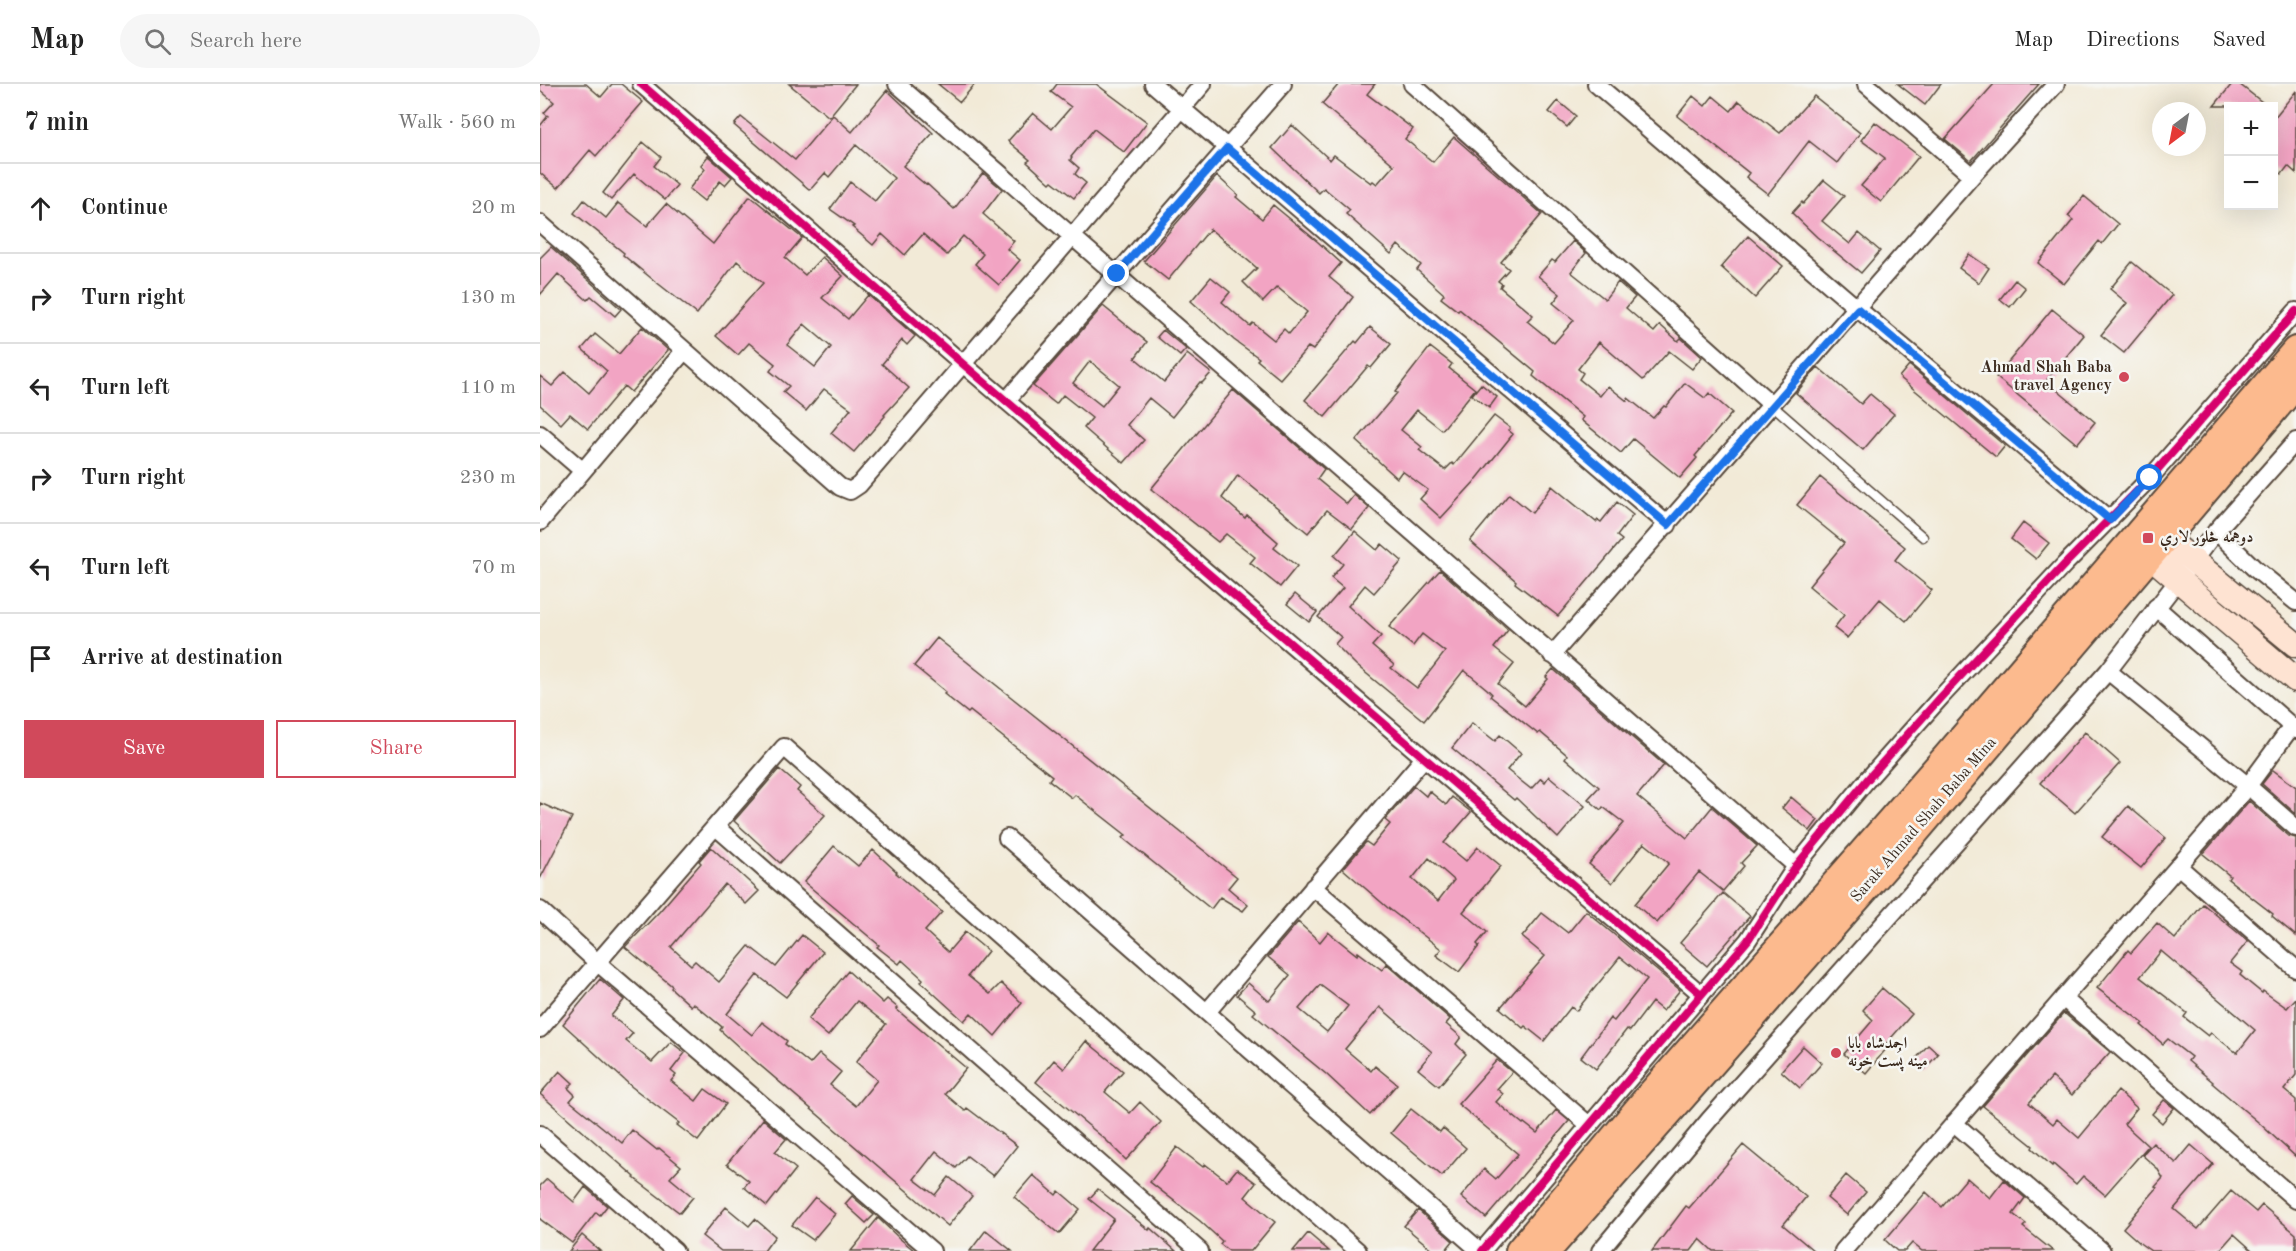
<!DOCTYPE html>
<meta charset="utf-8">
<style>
body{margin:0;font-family:"Old Standard TT",Amiri,serif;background:#f6f6f6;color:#222}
.controls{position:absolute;right:18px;top:18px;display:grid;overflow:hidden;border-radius:0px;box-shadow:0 6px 24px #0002}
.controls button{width:54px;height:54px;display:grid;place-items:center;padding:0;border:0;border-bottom:2px solid #e0e0e0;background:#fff;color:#222;font:30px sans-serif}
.compass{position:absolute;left:1612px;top:18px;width:54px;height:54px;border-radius:50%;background:#fff;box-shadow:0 6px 24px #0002;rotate:212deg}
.stop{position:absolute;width:18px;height:18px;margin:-14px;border:4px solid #1a73e8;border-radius:50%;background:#fff}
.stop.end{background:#1a73e8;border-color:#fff;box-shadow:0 2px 6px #0008}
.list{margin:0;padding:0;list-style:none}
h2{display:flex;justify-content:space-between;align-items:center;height:78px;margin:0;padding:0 24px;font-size:26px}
h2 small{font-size:20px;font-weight:400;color:#767676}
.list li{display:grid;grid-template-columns:39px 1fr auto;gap:18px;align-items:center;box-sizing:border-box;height:90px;padding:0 24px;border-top:2px solid #e0e0e0}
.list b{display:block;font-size:22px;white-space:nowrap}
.list em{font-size:20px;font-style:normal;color:#767676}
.actions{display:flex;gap:12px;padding:18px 24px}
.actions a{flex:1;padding:14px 0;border:2px solid #d1495b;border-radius:0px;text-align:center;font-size:21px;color:#d1495b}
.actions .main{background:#d1495b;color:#fff}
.icon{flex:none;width:33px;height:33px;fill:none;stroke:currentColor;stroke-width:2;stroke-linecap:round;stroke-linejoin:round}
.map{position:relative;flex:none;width:1756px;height:1167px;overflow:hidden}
header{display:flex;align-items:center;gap:36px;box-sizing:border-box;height:84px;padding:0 30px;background:#fff;border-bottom:2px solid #e0e0e0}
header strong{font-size:28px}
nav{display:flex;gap:33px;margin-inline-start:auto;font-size:21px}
.search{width:420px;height:54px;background:#f6f6f6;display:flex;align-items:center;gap:15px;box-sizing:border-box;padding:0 21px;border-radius:33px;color:#767676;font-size:22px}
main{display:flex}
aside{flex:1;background:#fff}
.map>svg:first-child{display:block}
.building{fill:#f2a4c3;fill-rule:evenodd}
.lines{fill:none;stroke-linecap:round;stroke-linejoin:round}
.service-casing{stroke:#56473a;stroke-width:11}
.minor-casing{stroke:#56473a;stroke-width:20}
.secondary-casing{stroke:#56473a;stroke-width:27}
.trunk-casing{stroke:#56473a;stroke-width:32}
.service{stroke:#fff;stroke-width:8}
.minor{stroke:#fff;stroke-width:16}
.secondary{stroke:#fee3d2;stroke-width:24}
.trunk{stroke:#fcba8e;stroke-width:28}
.cycleway-casing{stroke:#f6f6f2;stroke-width:11}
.cycleway{stroke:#d6006c;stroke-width:8}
.route{stroke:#1a73e8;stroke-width:8}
.poi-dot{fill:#d1495b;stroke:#f6f6f2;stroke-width:2}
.labels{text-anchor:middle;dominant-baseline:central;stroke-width:5;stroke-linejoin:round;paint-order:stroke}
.poi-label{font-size:16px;font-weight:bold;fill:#3b2a1e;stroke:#f6f6f2;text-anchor:start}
.street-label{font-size:16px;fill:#3b2a1e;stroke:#f6f6f2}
</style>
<header>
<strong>Map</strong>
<div class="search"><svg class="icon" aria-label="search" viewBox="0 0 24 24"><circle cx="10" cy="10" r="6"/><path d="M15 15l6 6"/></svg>Search here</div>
<nav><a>Map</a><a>Directions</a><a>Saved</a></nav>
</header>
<main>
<aside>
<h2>7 min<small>Walk · 560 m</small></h2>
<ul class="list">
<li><svg class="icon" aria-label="ahead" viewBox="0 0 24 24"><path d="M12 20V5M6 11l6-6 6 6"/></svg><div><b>Continue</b></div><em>20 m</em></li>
<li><svg class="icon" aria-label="right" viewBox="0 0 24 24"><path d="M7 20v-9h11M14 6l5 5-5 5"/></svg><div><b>Turn right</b></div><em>130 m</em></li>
<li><svg class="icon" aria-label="left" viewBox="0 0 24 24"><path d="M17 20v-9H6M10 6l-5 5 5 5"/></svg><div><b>Turn left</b></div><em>110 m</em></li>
<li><svg class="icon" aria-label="right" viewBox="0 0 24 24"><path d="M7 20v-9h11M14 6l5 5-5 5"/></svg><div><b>Turn right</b></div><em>230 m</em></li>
<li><svg class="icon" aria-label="left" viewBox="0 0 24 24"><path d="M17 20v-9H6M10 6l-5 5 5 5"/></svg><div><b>Turn left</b></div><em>70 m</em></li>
<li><svg class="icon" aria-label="arrive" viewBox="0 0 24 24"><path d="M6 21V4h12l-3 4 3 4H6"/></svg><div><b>Arrive at destination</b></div></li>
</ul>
<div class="actions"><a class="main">Save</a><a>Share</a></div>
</aside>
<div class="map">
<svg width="1756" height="1167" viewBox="0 0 1756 1167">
<rect width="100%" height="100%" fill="#f6f6f2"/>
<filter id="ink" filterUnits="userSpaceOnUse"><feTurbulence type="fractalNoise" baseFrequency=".0167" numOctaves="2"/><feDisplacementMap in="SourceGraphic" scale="12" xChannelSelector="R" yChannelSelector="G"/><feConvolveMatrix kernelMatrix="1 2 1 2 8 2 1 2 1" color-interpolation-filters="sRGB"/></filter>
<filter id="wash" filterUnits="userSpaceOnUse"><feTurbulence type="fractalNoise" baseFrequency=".008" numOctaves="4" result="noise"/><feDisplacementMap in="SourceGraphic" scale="24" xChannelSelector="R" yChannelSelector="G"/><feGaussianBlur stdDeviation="1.35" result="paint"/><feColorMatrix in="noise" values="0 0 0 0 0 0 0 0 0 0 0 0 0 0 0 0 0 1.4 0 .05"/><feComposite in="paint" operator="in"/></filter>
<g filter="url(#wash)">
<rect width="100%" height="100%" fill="#f2ead7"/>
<g id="blocks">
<path class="building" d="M0,0H46L61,13L72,0H81L103,18L56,72L50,66L18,104L0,89V42L8,32L4,29L14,18L0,6Z
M249,0H316L289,33Z
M398,0H435L420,18Z
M517,0H556L607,38L584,68L554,45L531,73L532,74L530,76L539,84L535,90L546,99L534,114L512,97L510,99L487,78L490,76L468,57L493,29L512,45L531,23L511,8Z
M799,0H835L827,10L873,45L865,55L893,78L914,53L1002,130L961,178L969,185L958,197L962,200L960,203L993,231L987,237L1014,259L1034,236L1013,219L1020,210L998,192L1012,176L1015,178L1033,157L1046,169L1031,188L1065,215L1078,198L1095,213L1086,224L1114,248L1120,241L1138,257L1141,254L1162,273L1152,285L1129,267L1103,296L1059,258L1038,285L1043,289L1039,295L1060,312L1068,302L1087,317L1088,314L1113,334L1124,322L1126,323L1145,299L1165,314L1169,309L1192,329L1155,372L1157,374L1140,394L1093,355L1081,369L1041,336L1043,333L993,292L995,288L919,225L918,227L901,214L904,210L877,186L881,181L858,161L851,170L806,130L810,126L784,104L779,109L732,64L752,41L790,76L794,71L831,99L833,97L837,100L854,81L782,20Z
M1358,0H1401L1385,21Z
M1454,0H1499L1431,77L1405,55Z
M1692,0H1699L1727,22H1674Z
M347,6L393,49L363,82L386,101L387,100L414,125L443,89L462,105L443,130L474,157L467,165L480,176L459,201L435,180L443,170L423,152L407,171L383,150L365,171L342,150L333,161L312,143L314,142L290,125L310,98L335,117L354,94L316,61L289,93L285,89L270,106L194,41L201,33L255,76L293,31L312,48Z
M1756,7V89L1748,82L1742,90L1734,84V34Z
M1153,12L1165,22L1173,12L1191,27L1199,17L1240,49L1274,12L1320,49L1297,79L1269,57L1228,110L1206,93L1209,89L1137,32Z
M1018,17L1036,32L1027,43L1009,28Z
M1335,38L1379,72L1341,118L1321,102L1345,74L1321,56Z
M103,58L121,73L114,82L137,101L125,116L94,90L71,116L63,109Z
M168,72L192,93L185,101L180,97L164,117L149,105L165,85L161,81Z
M677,92L698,111L696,113L722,135L733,121L778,158L801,179L789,193L813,213L773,266L768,263L740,295L717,276L719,274L694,256L651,217L671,193L690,208L682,218L710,242L713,239L734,256L744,245L749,250L767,228L737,203L723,218L703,198L717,184L670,145L628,196L604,177Z
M1284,96L1304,112L1282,137L1310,160L1319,149L1340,167L1321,189L1277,153L1252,129L1262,118L1263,120Z
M210,112L262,154L245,174L265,191L282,173L303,192L282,214L308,235L328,211L375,252L367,261L362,256L342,280L369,304L344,331L345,332L314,368L291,349L311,325L284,305L266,327L243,308L249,302L230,287L235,280L209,259L198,271L176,252L223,199L197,177L157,230L111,194L83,171L84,169L34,129L44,116L66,134L78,119L107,142L126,120L173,160ZM264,240L291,263L275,283L247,261Z
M1544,112L1578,140L1562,160L1559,157L1524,200L1498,179L1533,136L1528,132Z
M1208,152L1243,182L1215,214L1181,183Z
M11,163L81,225L75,232L51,212L47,216L18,190L0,211V174Z
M1429,170L1449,184L1439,199L1419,184Z
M1592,178L1632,211L1584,269L1561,251L1587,219L1570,205Z
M1475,196L1485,204L1470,223L1460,215Z
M563,222L607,258L595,274L624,298L647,270L671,289L662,299L660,298L632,333L609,314L587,341L604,356L584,379L544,344L552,334L523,311L516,320L493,302ZM550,277L579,301L562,322L533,299Z
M1512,225L1544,251L1506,297L1555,338L1537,360L1456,293Z
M102,243L128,266L91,308L84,302L48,345L30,330L21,340L0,321V292L12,302L25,288L49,309L67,287L42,265L55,250L79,270Z
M830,243L851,260L831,284L828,282L785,333L765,316L815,257L817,259Z
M623,246L646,265L640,272L617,253Z
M890,263L912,280L909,284L935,305L902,346L877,326L861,346L882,363L879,366L905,386L912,379L914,381L954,332L970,344L968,346L973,350L936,396L901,434L880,415L888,406L862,387L857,394L816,357L857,309L855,308Z
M1369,281L1465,362L1456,373L1359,293Z
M1278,283L1321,320L1330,310L1354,330L1323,366L1256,309Z
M941,300L957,313L949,324L932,311Z
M693,306L784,385L777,395L807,420L814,411L829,424L812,445L787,426L768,449L698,391L682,414L705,434L707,431L738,458L734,464L757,482L740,503L710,479L715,473L686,450L678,458L611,405Z
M1280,393L1365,463L1355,476L1392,506L1366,537L1340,515L1307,554L1294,544L1304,531L1269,502L1304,459L1257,421Z
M1012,402L1056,438L1058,436L1061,438L1077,418L1093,431L1077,452L1082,456L1018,532L975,499L976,497L930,457L969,410L992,429Z
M1483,439L1509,459L1496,475L1471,455Z
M815,447L837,466L842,460L862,477L834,509L825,501L808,522L841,552L832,562L854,581L851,584L877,604L905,568L882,550L873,562L849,543L900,486L968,546L954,564L974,580L958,600L985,622L1008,595L1006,593L1013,585L1124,681L1097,712L1147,754L1172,723L1217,762L1201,779L1204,782L1183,807L1159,788L1117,839L1095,820L1129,779L1104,759L1072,799L1049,780L1084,739L1063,723L1061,726L1048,715L1059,703L1025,674L1027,671L1000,648L998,650L950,612L952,610L947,605L924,586L884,637L816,581L795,560L801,553L778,533L803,504L791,494L803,480L794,472Z
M755,510L777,528L769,538L747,520Z
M397,554L697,793L688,804L708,821L703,827L680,813L671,825L583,754L586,751L535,711L532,714L509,696L512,692L430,627L428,629L404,610L406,608L374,582Z
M932,639L955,657L960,651L981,669L967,686L991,705L1001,694L1005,698L1009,692L1045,722L1018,754L976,714L974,716L912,664Z
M1545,648L1580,679L1535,729L1500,699Z
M239,685L260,703L257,707L285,731L240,779L194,737Z
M1733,686L1756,703V730L1722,700Z
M874,702L886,712L889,707L906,721L912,713L931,728L904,759L926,777L938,763L961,782L923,828L947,848L937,860L939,862L919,888L896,871L901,865L848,824L803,785L826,758L832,762L850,740L845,736ZM889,774L914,796L898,817L872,795Z
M1251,713L1278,736L1270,747L1242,724Z
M1709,717L1749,752L1756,754V852L1732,832L1733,830L1688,795L1690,792L1663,770Z
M0,719L32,733L0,795Z
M1588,722L1626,754L1601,784L1562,753Z
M294,762L318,782L333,766L357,788L356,789L402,828L385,847L408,868L425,848L448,867L428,892L450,910L461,899L482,919L455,952L431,929L424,937L381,898L383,895L362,876L359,880L337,863L339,861L264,798Z
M171,763L219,807L206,820L185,800L131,863L151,881L155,877L179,898L209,862L236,883L262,851L283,868L246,913L217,891L187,930L212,951L222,938L247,957L245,960L270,980L279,970L301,988L290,1001L316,1022L337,996L316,978L346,940L317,917L288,952L268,935L308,887L343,919L347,915L358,924L356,925L426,984L405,1010L425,1027L427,1024L477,1062L453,1092L427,1072L416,1084L396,1067L374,1095L395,1111L409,1093L432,1112L408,1142L201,965L180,946L182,943L153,919L151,922L131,904L132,902L85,863L119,828L161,779L159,777Z
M1183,809L1210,832L1167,882L1140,859Z
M1663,820L1708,857L1690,879L1702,888L1700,891L1722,909L1723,907L1747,924L1756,914V991L1744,1006L1756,1016V1073L1718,1038L1672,999L1673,998L1648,977L1651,973L1628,955L1623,960L1601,941L1603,939L1557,904L1588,866L1591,869L1617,839L1635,855ZM1621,867L1715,946L1697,969L1671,949L1668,952L1644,933L1647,929L1600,893Z
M1046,827L1140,906L1123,927L1112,918L1090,947L1087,945L1056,985L1041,973L1070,934L1074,937L1107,895L1080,873L1036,927L1031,923L1004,957L985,942L983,944L960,924L1005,872L982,853L1002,829L1028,849Z
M758,838L780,858L788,848L817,871L818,868L842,886L847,880L910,935L906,940L921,953L916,960L926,970L899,1002L878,985L892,968L840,923L805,965L831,987L835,982L857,1000L830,1031L786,990L713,930L716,927L697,911L708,899L729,917L750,891L728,873ZM780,901L808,922L787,948L759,925Z
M60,895L84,916L71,932L93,949L86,957L112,978L131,958L145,969L131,987L136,991L131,997L156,1017L165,1005L186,1020L158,1057L137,1041L139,1039L92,1003L23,940Z
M1342,904L1372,930L1344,962L1347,964L1326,989L1304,970L1333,936L1323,926Z
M1524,929L1570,968L1532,1011L1512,993L1489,1019L1513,1040L1517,1035L1539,1054L1578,1007L1597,1024L1584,1040L1608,1062L1565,1111L1543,1092L1536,1100L1513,1080L1512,1082L1492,1064L1493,1062L1443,1022Z
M546,957L583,987L565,1008L590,1029L600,1018L621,1038L586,1076L566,1056L496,998L514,976L524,985Z
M1388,961L1398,970L1384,986L1374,977Z
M1263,962L1282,979L1260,1004L1241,987Z
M957,976L972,988L957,1005L963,1010L956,1018L983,1040L984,1039L997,1049L1016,1026L1029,1037L946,1134L921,1113L944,1085L956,1095L978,1070L918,1020Z
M20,987L33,999L28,1004L35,1011L30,1017L82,1059L92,1046L117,1066L119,1064L141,1082L130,1094L153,1113L140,1129L94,1094L95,1093L0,1010Z
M1624,1016L1634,1024L1622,1039L1612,1030Z
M871,1025L900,1048L903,1044L926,1064L902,1092L851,1049Z
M223,1035L246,1055L235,1068L256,1085L227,1122L204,1103L209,1097L187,1080Z
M1613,1059L1636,1079L1651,1061L1673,1080L1634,1125L1658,1145L1691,1107L1716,1128L1722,1121L1756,1150V1167H1713L1694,1150L1679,1167H1611L1601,1160L1583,1144L1617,1104L1615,1103L1623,1094L1617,1084L1602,1071Z
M1203,1061L1266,1113L1243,1141L1274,1167H1173L1160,1155L1151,1167H1112L1146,1122L1149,1124Z
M637,1063L663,1083L665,1080L687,1097L697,1085L716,1099L705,1113L735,1138L711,1167H689L680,1160L682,1157L660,1137L610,1098Z
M493,1091L516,1111L519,1107L540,1125L519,1150L474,1113Z
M1306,1091L1326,1108L1307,1131L1287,1114Z
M1427,1094L1450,1114L1464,1096L1485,1114L1473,1130L1486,1140L1483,1143L1513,1167H1382L1372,1159L1365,1167H1357L1345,1156L1386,1108L1402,1123Z
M7,1095L34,1118L45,1103L67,1122L60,1131L56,1128L32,1159L0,1135V1102Z
M558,1105L609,1146L610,1144L636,1167H549L574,1135L549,1115Z
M312,1112L334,1131L326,1139L305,1120Z
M275,1113L295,1130L273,1156L252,1141Z
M186,1123L209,1142L215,1135L235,1152L224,1167H181L162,1152Z
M878,1126L913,1157L905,1167H894L864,1142Z
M338,1134L359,1154L375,1167H311Z
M446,1146L472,1167H430Z
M768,1149L789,1167H753Z
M42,1151L60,1167H29Z"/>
</g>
</g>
<g filter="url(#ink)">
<use href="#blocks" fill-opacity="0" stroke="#56473a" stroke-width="1.5"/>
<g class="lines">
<defs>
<path id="service" d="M1232,321L1383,453"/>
<path id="minor" d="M101,0L423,280L1161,910
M357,0L1256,782
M613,0L1128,441
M872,0L1232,321
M1056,0L1318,225L1570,436
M1326,0L1432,92
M0,139L300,403L310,407L319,401L663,0
M466,317L743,0
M0,350L43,387
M0,438L144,267
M1676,447L1714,484L1756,518
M1616,523L1756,646
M1012,571L1432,92L1516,0
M1568,587L1708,702L1756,744
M176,743L660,1167
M467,754L940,1167
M1638,782L1756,885
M773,803L1049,1041
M0,826L58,879L392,1167
M1523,914L1756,1116
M667,928L884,674
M0,945L244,663L818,1167
M1414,1039L1562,1167
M0,1050L135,1167
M942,1167L1208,856L1256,782L1327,696L1401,613L1525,480L1610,394L1756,227
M1060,1167L1169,1036L1568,587L1676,447L1756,357
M1303,1167L1708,702L1752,642"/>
<path id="secondary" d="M1612,443L1756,561
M1595,459L1756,596"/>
<path id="trunk" d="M980,1167L1108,1014L1407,673L1756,267
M1006,1167L1373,750L1756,299"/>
</defs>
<use href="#service" class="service-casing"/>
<use href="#minor" class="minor-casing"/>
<use href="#secondary" class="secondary-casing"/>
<use href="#trunk" class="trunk-casing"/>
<use href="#service" class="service"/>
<use href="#minor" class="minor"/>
<use href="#secondary" class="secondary"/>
<use href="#trunk" class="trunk"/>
<defs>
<path id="cycleway" d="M101,0L423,280L1161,910
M942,1167L1208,856L1256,782L1327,696L1401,613L1525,480L1610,394L1756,227"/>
</defs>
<use href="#cycleway" class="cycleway-casing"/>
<use href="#cycleway" class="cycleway"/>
</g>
</g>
<g class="lines" filter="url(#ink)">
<path class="route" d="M577,190L687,64L1128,441L1318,225L1570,436L1610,394"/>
</g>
<g class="poi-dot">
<circle cx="1584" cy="293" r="6"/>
<rect x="1602" y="448" width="12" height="12" rx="3"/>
<circle cx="1296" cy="969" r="6"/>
</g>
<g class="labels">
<g class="poi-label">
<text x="1572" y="284" text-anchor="end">Ahmad Shah Baba<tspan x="1572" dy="18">travel Agency</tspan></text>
<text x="1620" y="454">دوهمه څلور لارې</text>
<text x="1308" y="960">احمدشاه بابا<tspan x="1308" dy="18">مینه پُست خونه</tspan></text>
</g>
<g class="street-label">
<text transform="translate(1384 736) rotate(-49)">Sarak Ahmad Shah Baba Mina</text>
</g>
</g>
</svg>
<div class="controls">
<button>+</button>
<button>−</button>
</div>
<svg class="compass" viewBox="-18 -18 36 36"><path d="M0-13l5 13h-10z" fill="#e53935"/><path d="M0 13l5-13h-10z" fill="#767676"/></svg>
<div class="stop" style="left:1610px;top:394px"></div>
<div class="stop end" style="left:577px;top:190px"></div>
</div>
</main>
